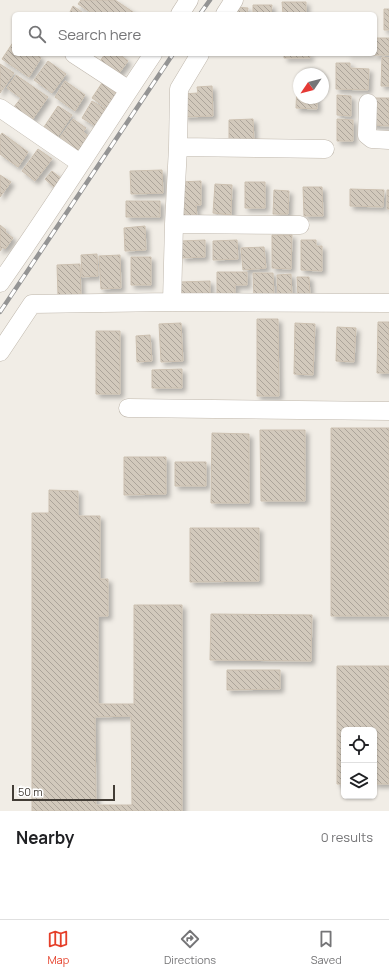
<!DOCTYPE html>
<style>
body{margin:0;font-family:Manrope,sans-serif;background:#f6f6f6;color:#202124}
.controls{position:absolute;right:12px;bottom:12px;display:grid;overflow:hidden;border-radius:6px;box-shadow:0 1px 3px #0004}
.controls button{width:36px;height:36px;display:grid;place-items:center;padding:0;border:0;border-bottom:1px solid #e0e0e0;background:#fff;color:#202124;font:20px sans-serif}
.compass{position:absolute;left:293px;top:68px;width:36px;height:36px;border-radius:50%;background:#fff;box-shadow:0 1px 3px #0004;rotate:235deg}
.scale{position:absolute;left:12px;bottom:10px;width:103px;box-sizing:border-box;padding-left:4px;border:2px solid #433d36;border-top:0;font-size:11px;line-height:14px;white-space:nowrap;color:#433d36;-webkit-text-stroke:3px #fff;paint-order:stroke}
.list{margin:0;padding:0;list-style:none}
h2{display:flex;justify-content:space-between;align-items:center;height:52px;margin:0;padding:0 16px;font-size:17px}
h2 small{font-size:13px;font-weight:400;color:#757577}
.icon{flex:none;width:22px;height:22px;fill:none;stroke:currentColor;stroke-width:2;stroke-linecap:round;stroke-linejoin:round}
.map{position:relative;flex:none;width:389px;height:811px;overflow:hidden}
.search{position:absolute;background:#fff;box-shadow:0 1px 3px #0004;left:12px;right:12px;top:12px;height:44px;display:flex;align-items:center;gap:10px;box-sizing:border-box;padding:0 14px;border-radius:6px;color:#757577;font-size:15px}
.sheet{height:108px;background:#fff}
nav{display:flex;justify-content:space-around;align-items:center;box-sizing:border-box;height:56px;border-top:1px solid #e0e0e0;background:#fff;font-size:11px;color:#757577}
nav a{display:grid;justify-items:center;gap:2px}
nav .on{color:#e53f29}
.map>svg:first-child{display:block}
.building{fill:url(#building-back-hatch);stroke:#ccc0b0;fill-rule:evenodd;filter:url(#shadow)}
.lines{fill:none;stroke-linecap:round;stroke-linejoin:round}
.minor-casing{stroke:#bfb7ac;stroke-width:19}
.minor{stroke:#fff;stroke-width:18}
.rail-casing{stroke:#949494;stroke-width:4.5}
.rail{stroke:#fff;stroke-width:3;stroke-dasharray:9;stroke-linecap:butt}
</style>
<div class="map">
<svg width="389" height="811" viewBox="0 0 389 811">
<defs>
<pattern id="building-back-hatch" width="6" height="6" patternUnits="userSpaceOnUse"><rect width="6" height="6" fill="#d2c9bc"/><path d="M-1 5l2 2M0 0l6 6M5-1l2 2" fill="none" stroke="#aca49a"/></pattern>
<filter id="shadow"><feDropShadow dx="3.5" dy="3.5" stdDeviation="2" flood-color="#0004"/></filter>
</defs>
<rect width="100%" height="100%" fill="#f1ede6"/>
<path class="building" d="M81,0H115L136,14H93L78,4Z
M282,2H306V14H283Z
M253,5H272L271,14H253Z
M73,6L85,14H69Z
M235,7L248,8L247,14H235Z
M384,9H389V30H384Z
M375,38H389V55H347L375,54Z
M14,41V54H36L41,58L29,77L2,59Z
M105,54H119L128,61L116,77L98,64Z
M284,54H310V58H284Z
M382,57L389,58V86H381Z
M48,61L66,74L52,93L34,80Z
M336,63H350V68L369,69L368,90L336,89Z
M0,64L14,73L0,93Z
M16,75L48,97L32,120L14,107L21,98L7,88Z
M65,81L85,95L75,111L55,97Z
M102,83L117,93L107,108L92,98Z
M297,83H299V98H317V109L296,108Z
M212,86L213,116L184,117L182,94L198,93L197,87Z
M337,95L351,96V116L337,115Z
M371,98H389V126L371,125Z
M92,101L107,110L97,127L82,118Z
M58,106L72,115L54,142L40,133Z
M73,119L86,128L83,132L91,138L78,158L56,143Z
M253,119L254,142H229V120Z
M337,119L353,120V141H337Z
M2,133L28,152L18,167L0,154V136Z
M38,149L52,159L35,181L22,171Z
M162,170L163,193L131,194L130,171Z
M52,171L62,179L55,188L45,179Z
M0,175L11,182L0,197Z
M201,181V205H196L197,217H180V182Z
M245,182H265V208H245Z
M215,184L232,185L231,215L213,213Z
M303,187H322L323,216H304Z
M350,189L384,190L383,207L350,206Z
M274,190L289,191L288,214H273Z
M387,190H389V209H387Z
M126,201H160V217H126Z
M0,225L6,230L5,232L13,238L5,249L3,247L0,251Z
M145,226L146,250L125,251L124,228Z
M272,235H292L291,269L272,268Z
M205,240V257L182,258L181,241Z
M237,240L238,259L213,260V241Z
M301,240H316V246H322V271L301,270Z
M264,247L266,268L243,270L241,248Z
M97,254L98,276L82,277L81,255Z
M120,255L121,288L101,289L99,256Z
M131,257H151V285H131Z
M80,264L81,294L58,295L57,265Z
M217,272H247V285H235V297H217Z
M253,273H273L274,299H254Z
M291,274L292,297L278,298L277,275Z
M297,277H309L310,296L298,297Z
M210,281V298L180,299V282Z
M257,319H278L279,396H257Z
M378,322H389V373H377Z
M181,323L183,361L161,362L159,324Z
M295,323L315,324L313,375L294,374Z
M337,327L356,328L354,362L336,361Z
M96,331H120V394H96Z
M150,335L152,361L137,362L136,336Z
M182,369V388H152V370Z
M331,428H389V616H331Z
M260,430H305V501H261Z
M212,433L249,434V503H211Z
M124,457H166V494L124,495Z
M175,462H206V486H175Z
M49,490L78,491V516H100V579H108V616H98V704H134V605H182V811H32V513H49ZM131,716L132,805H96L95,717Z
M190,528H259V581L190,582Z
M211,614L312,615L311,661L210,660Z
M337,666H389V784H374V730H344V784H337Z
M227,670H280V689L227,690Z"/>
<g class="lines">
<defs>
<path id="minor" d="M180,14L189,0
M225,14L234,0
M74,54L129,90
M368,103L367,135L372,139L389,140
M0,108L80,163
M178,147L325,149
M174,224L300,225
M0,283C53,208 102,130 153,54
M172,302L174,224L178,147L179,89L200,54
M0,352L32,304L172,302L389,303
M128,408L389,411"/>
</defs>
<use href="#minor" class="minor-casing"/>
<use href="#minor" class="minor"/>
<defs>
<path id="rail" d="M200,14L210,0
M0,312L173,54"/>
</defs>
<use href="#rail" class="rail-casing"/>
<use href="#rail" class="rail"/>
</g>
</svg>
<div class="controls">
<button><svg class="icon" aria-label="locate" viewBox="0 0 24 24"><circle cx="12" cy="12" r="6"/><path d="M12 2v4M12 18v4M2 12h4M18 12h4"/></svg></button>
<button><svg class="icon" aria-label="layers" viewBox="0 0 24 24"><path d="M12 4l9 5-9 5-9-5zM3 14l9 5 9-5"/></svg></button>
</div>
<svg class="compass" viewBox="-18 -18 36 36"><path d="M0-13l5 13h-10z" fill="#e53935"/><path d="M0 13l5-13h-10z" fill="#757577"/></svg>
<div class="scale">50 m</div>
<div class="search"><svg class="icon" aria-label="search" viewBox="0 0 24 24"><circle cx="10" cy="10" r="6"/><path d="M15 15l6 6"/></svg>Search here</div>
</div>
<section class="sheet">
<h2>Nearby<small>0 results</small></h2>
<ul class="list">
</ul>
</section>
<nav>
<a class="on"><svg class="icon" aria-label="map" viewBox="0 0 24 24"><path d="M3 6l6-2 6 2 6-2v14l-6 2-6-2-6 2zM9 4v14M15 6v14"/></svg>Map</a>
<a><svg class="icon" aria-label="directions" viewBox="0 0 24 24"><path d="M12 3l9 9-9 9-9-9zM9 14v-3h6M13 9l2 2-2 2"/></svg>Directions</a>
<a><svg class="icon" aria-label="saved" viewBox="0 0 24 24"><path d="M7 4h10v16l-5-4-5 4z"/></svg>Saved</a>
</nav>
